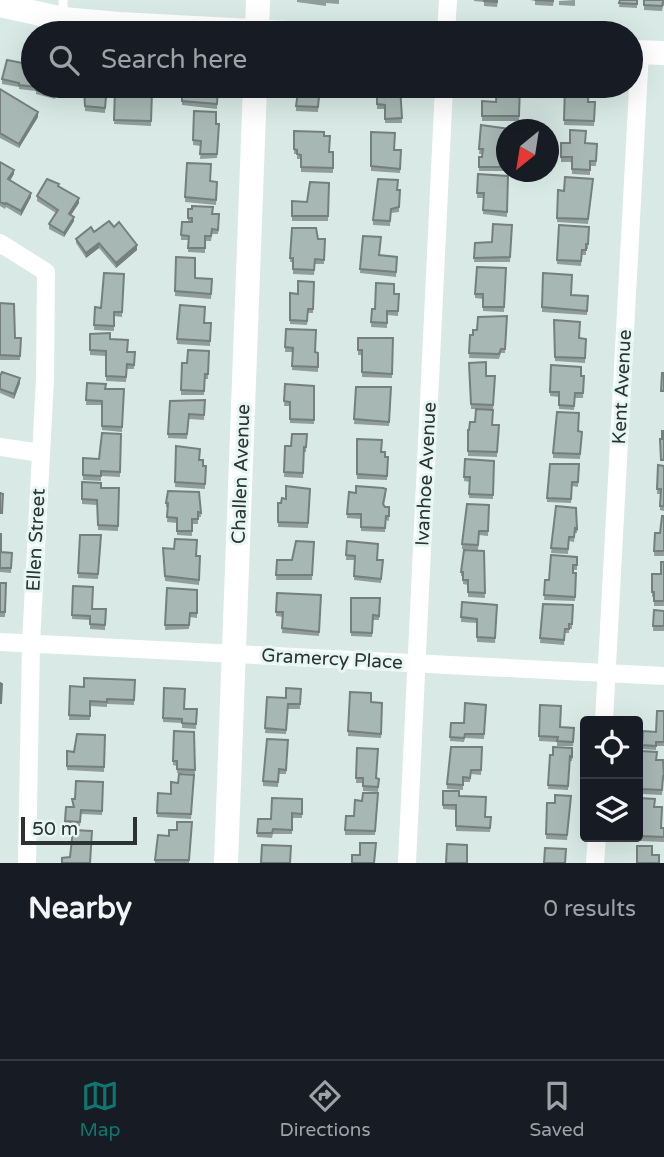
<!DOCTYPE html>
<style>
body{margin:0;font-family:"Varela Round",sans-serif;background:#20242c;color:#f1f3f6}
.controls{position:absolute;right:21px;bottom:21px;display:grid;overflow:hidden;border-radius:7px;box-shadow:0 7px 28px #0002}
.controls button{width:63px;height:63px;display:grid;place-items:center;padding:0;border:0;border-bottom:2px solid #363941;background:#171b24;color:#f1f3f6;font:35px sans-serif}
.compass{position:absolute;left:496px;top:119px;width:63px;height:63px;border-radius:50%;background:#171b24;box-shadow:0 7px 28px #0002;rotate:210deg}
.scale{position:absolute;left:21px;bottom:18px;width:116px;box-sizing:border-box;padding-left:7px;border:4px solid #2d3332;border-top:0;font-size:19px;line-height:24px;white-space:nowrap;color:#2d3332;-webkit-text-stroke:5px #e6f7f3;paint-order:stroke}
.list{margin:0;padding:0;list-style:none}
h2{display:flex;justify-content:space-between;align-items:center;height:91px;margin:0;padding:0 28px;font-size:30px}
h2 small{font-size:23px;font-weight:400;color:#9ea1a6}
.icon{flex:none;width:38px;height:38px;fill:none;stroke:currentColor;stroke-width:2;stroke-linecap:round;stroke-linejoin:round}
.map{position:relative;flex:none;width:664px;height:863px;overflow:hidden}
.search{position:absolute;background:#171b24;box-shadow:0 7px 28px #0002;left:21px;right:21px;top:21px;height:77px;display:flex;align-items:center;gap:18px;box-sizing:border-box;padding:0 24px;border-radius:38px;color:#9ea1a6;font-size:26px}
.sheet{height:196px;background:#171b24}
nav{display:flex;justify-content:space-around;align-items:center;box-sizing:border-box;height:98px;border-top:2px solid #363941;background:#171b24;font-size:19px;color:#9ea1a6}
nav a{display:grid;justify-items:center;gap:4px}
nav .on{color:#0f766e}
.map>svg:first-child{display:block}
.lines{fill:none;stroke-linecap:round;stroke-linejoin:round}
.lane{stroke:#fff;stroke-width:9}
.street{stroke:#fff;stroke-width:18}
.secondary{stroke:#fff;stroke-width:24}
.wall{fill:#909d9b}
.shaded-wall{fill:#75807e}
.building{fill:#a7b7b4;stroke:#75807e;stroke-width:2}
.labels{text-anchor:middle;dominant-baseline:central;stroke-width:6;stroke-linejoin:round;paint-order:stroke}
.street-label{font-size:19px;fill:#2d3332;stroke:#e6f7f3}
</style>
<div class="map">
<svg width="664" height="863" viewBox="0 0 664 863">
<rect width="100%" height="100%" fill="#d9eae6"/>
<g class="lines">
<path class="lane" d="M63,17V0"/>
<path class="street" d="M446,33L448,0
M0,243L46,272L45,379L31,643L27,863
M0,447L41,453
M0,642L664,676
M604,721L640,52
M407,863L444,86
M595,863L597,837"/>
<path class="secondary" d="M0,5L63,19L119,24L289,33
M257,33L258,0
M631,52L664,53
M226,863L255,86"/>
</g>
<path class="wall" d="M297,0H339V4L326,3V6L297,2Z
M474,0H498L497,7L484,6V2L474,1Z
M530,0H554L553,6L535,5V1Z
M575,0V6L559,5V1Z
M617,0H637V8L619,7L620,0Z
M644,0H664V6H663L662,11L644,10Z
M2,79L59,86L55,99L36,94V91L19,89V87L2,84Z
M68,86H107L105,113L85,111L84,93L68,91Z
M159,86L158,97H152L151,126L114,124L115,89L140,88Z
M182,86H218L217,109L182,105Z
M320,86L318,112L296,111V106Z
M377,86H400L402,123H385V109H377Z
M520,86L519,121H482V116Z
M565,86L588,102H595L594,126L564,125Z
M0,89L38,117L19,148L0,138Z
M194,111L216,124H219L217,158L200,159L201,146L193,145Z
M481,125L507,130V171H479V157H482V154H479Z
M371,132L395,150H401L400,173L371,171Z
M324,136L330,152H333V173L301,172V159H297V154H294V149Z
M586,143L597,144L596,166H590V175L572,174V162H561V157Z
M0,162L14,174L10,180L31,197L21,216L6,207L5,209L0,206Z
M187,163L211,181L217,182L216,205L185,202Z
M478,174L508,176L507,217L483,214L484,198H477Z
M329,183L328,221H292V201L307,202Z
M593,183L588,224L557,222L558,190L564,191Z
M59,186L79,203L71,215L74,221L64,237L49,229V224L56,213L37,201V196Z
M397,190H400L399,212L391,213L390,226L373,225V220Z
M188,209L219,214L218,234H212L211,241H205V253L188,252V240H181V235L188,222Z
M512,225L510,262H474L475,243L492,242Z
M559,225L589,227L588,249H586V255H582L581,266L557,264Z
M114,227L137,250L116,268L99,248L86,258L76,243V239L94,232Z
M292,228L318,239H325L324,264H315L314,275L293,274V262H290Z
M363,236L380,255L397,257L396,277L360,273Z
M176,257L195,278L212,279L211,299L175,296Z
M506,268L504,312L483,311V299L475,298V294Z
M543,273L571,295L588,296L587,315L542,312Z
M124,274L122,317L114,316V331L94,330L95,307L101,308Z
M314,282L313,313H308L307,325L290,324V293L298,294Z
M394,294H399L398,316L387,315V328L371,327L372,309H375Z
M0,303L15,338H21L20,360H0Z
M507,316L505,353H501L499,359L469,358L470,335H473L477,330Z
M554,320L579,338L586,339L585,363L555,361Z
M204,323H211L210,346L177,344V339Z
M286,329L315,352L318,353V372L292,370L293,352H285Z
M90,334L110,339L127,352H135L134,369H127L126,382L106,381V356L90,355Z
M358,338H393L392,378L362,377V355H358Z
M209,351L208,379H205L204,395H181L182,363H187Z
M469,363L486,376H495L493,410L471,409Z
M551,365L584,376L583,398H575L574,410L559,409V397L550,396Z
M0,376L20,383L14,399L0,393Z
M87,383L105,389H124L122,432L102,430V405H86Z
M285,384L314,386V424L290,423V406H284Z
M356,387H391L389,426L354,424Z
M205,400L204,420L189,419L187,439L168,438L170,401Z
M492,425H499L497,457L468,456V430Z
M578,431L582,432L580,459L553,458V453Z
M121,434L120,477L101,476V481L83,480V458L99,459Z
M307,434L306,452H304L303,478L284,477L285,446H291Z
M357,439L381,452L385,457H388L387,480L357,479Z
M176,446L199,460L203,466H206L205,489L175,487Z
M465,459L494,461L493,499L469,498L470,482L464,481Z
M579,464L578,487L572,486L571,503L547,502V498Z
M658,465L664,466V511L660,510V494H657Z
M82,482L101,488H119L118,531L98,530L97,505L82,504Z
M310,489L308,528L278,527V503H281L286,499Z
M199,492L201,517H198V524H192V536L177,535V523L167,522L168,507H166V503Z
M349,492L386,494L384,505L389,512V521L386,520L385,532L361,531V519L347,518Z
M489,505L488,536L479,535L478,550L462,549V544Z
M556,506L577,529V533H575L574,542L569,541L568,554L551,553Z
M664,516V556H654L655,533H660Z
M0,534L1,552L12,553L11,573L0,572Z
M80,535H101L98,579L78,578Z
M347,541L377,560H383L381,583L354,580L355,560H346Z
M314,542L312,580H276L277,560H292Z
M163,548L200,556L199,585L165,581Z
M484,551L485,598L468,597V585L463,584V576H461V572Z
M577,557V570H573V573H576L575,601L544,600L545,580H549Z
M664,562V606H654V597H652V574H661Z
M0,583H6L5,617H0Z
M73,586L93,609H106L105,630L90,629V620L72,619Z
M167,588L197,590V618L190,617L189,629L165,630Z
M277,593L321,595L319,636L282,633L283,617L276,616Z
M351,598H380L379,620H373L372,637L351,636Z
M462,602L497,605L495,643L477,642V623L461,622Z
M543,604L573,605L572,629H569V633H565L564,645L540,643Z
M654,610L664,611V631H653Z
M135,680L134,705L107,704V707L90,706V720H69L70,686L84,687Z
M164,688L184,709H197L196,729L182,728V723L163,722Z
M301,689L300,709H288L286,734L265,733L267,697L286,698Z
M350,692L371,702L382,703L381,738L348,736Z
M486,705L484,739L465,738L464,742L450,741L451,723H464Z
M540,705L560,727L574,728L573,746H557V742L539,741Z
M664,711V746H656V750L642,749L643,731L656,732Z
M174,731L194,732L195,774L177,773V766L173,765Z
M105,735L104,772L67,770V751L74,752Z
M288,740L286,774H279L278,787L263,786V781Z
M482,747L481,775L471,774L470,782H463V790L447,789V784Z
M357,748L377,778L379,779L378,792L363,791V783H356Z
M572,748V761H570L568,790L548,789L550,755H553Z
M641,751L656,760L664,769V781L663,780L662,795L641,794Z
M194,775L191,819L157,817L158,793L171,794L178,783Z
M103,782L102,815L81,814L80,826H65L66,807H73L72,799H75Z
M443,791L459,796L485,817H491L490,832L456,831V810L443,809Z
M378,798L375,835H345V830L354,816L362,801Z
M639,798L654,807L661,828H664V842L640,841L641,812H639Z
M302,799V818H292V834H273L272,838L257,837L258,819H271Z
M571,801L567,840L546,839L547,803Z
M192,822L189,863H155V860L169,836L177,830Z"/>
<path class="shaded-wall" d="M38,112V117L19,148V144Z
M14,170V174L8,184V179Z
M31,193V197L21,216V211Z
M79,198V203L69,218V214Z
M74,217V221L64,237V233Z
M99,243V248L86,258V253Z
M137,245V250L116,268V263Z
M20,378V383L14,399V394Z"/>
<path class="building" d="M484,0H497V2L484,1Z
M535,0H553V1Z
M620,0H637V4L619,3Z
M644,0H664V2H663L662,6L644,5Z
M7,60L33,65V86H58L55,94L36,90V87L19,85V83L2,79Z
M68,86H107L105,108L85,106L84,89Z
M140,86H158V92H152L151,121L114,120L115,89L140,88Z
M182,86H218L217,104L182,101Z
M299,86H320L318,107L296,106Z
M377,86H400L402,118L385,119V105L377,104Z
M497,86H520L519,116H482V101L496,102Z
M565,86H589L588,102H595L594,121L564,120Z
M0,89L38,112L19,144L0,133Z
M194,111L216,112V124H219L217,154H200L201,141L193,140Z
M481,125L518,130H507V167H479V157H482L483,149H479Z
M570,130L586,131L585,143L597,144L596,161H590V170L572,169V157H561V143H570Z
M294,131L324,132V136H330L329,152H333V168L301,167V155L297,154V150L294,149Z
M371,132L395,133L394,150H401L400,169L371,166Z
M0,162L14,170L8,179L31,193L21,211L6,203L5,204L0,202Z
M187,163L211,164L210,181L217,182L216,200L185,197Z
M478,174L508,176L507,212L483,210L484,193H477Z
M565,177L593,179L588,219L557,218L558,190L564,191Z
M47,179L59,184L58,186L79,198L69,214L74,217L64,233L49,224L58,210L37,196Z
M378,179L398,180L397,190H400L399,207L391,209L390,221L373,220Z
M310,182L329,183L328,216H292V201L307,202Z
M192,206L213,207L212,214H219L218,230L212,229L211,236H205V248H188L189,236L181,235L182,222H192V218H188V209H192Z
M109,221L114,227L119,222L137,245L116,263L99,243L86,253L76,239L91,227L94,232Z
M493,224L512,225L510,257L474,258L475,243L492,242Z
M559,225L589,227L588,244H586V250H582L581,261L557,260Z
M292,228H316L318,239H325L324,260L315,259L314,270L293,269V258H290Z
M363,236L381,237L379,255L397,257L396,272L360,269Z
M176,257L195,258V278L212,279L211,294L175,291Z
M477,267L506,268L504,307H483V294H475Z
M104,273L124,274L122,312H114V326L94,325L95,307L101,308Z
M543,273L572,275L571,295L588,296L587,311L542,307Z
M298,281L314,282L313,309H308L307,321L290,320V293L298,294Z
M376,283L394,284V294H399L398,311H387V323L371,322L372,309H375Z
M0,303L14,304L15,338H21L20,356L0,355Z
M180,305L205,307L204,323H211L210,341L177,339Z
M507,316L505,349H501L499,354L469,353L470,335H473V330H477L478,317Z
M554,320L580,322L579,338L586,339L585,358L555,357Z
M286,329L316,330L315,352L318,353V367L292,366L293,348L285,347Z
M110,333V339L128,340L127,352H135L134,365L127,364L126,377L106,376V351L90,350V334Z
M358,338H393L392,374L362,372V350H358Z
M188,350L209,351L208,374H205L204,391L181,390L182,363H187Z
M486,362V376H495L493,405L471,404L469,363Z
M551,365L581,367V376H584L583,393H575L574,406L559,405V392H550Z
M2,372L20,378L14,394L0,389V376Z
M662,373H664V391H661Z
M87,383L106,384L105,389H124L122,427L102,426V401L86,400Z
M285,384L314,386V420L290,419V402L284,401Z
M356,387H391L389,422L354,419Z
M205,400L204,415L189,414L187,434H168L170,401Z
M476,409L493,410L492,425H499L497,452L468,451V430H469L470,422H475Z
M557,412L579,413L578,431L582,432L580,454L553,453Z
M662,431H664V460H661L660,439H662Z
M102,433L121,434L120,472L101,471V476L83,475V458L99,459Z
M292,434H307L306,447H304L303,473L284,472L285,446H291Z
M357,439L382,440L381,452H385V457H388L387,476L357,474Z
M176,446L200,449L199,460H203V466H206L205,484L175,482Z
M465,459L494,461L493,495L469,494L470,477H464Z
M550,464H579L578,482H572L571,499L547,498Z
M658,465L664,466V506H660L661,489H657Z
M82,482L101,483V488H119L118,526L98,525L97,500L82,499Z
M286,486L310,489L308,523L278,522V503H281L282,498L286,499Z
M356,486L383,488L386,489L383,504L385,507H389V516H386L385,528L361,527V514H347L349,492L356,493Z
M168,491L199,492L201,513L198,512V519H192V531H177V518L167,517L168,503H166Z
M0,493L3,494L2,513H0Z
M467,504L489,505L488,531H479L478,545L462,544Z
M556,506L576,508L577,529L575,528L574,537H569L568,549L551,548Z
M662,516H664V551H654L655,533H660Z
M0,534H1V552L12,553L11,568H0Z
M80,535H101L98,574L78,573Z
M175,539L197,540L196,556H200L199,580L165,576L163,548L174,549Z
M296,541L314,542L312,575H276L277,560H292Z
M347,541L378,544L377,560H383L381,579L354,576L355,556L346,555Z
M464,550L484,551L485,593L468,592V580H463V572H461Z
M551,555L577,557V565H573V573H576L575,597L544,595L545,580H549Z
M661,562H664V601H654V592H652V574H661Z
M0,583H6L5,612H0Z
M73,586L93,587L92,609H106L105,625L90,624V616L72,615Z
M167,588L197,590V613H190L189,625H165Z
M277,593L321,595L319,632L282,628L283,612H276Z
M351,598H380L379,616L373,615L372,633L351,632Z
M462,602L497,605L495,638L477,637V619L461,617Z
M543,604L573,605L572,624H569V629H565L564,640L540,638Z
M654,610L664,611V626H653Z
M84,678L135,680L134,700L107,699V702L90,701V716L69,715L70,686L84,687Z
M0,683L2,684L1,703H0Z
M164,688L185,689L184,709H197L196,724L182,723V719L163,718Z
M286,688L301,689L300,704H288L286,730L265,728L267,697L286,698Z
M350,692L371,693V702L382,703L381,734L348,731Z
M465,703L486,705L484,734H465L464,738L450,737L451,723H464Z
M540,705L561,706L560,727L574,728L573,742L557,741L558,737L539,736Z
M657,711H664V742H656V746L642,745L643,731L656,732Z
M174,731L194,732L195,770L177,769V761H173Z
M77,734L105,735L104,767L67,766V751L74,752Z
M267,739L288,740L286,770L279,769L278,782L263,781Z
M451,747H482L481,770H471L470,778L463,777V785L447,784Z
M553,747L572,748V757L570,756L568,786L548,785L550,755H553Z
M357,748L378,749L376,778L379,779L378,787L363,786V778H356Z
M641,751L657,752L656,760H663L664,776H663L662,790L641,789Z
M179,774L194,775L191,814L157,813L158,793L171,794V782L178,783Z
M76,781L103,782L102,811L81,810L80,822L65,821L66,807H74L72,799H75Z
M443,791H459V796L486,797L485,817H491L490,828L456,826V805H443Z
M363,793H378L375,831L345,830L346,816H354L355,800L362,801Z
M555,795L571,796L567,835L546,834L547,803H555Z
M272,798L302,799V814L292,813V830L273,829L272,833H257L258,819H271Z
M639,798L655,799L654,807H662L661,828H664V837L640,836L641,807H639Z
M177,822H192L189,860H155L158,835L169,836V830H177Z
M73,830L92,831L90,863H62V858L70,857Z
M360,843H376L374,863H352V855H360Z
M447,844L467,845V863H446Z
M262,845L291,846L290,863H261Z
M637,846H652V855H659V863H637Z
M545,848L566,849L565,863H544Z"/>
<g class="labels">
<g class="street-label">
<text transform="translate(622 387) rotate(-87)">Kent Avenue</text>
<text transform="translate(241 474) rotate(-88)">Challen Avenue</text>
<text transform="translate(426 474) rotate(-87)">Ivanhoe Avenue</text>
<text transform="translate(36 540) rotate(-87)">Ellen Street</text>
<text transform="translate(332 659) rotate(3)">Gramercy Place</text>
</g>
</g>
</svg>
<div class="controls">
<button><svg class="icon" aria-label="locate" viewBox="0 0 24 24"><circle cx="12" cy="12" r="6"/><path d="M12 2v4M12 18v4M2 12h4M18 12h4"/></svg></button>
<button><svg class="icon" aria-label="layers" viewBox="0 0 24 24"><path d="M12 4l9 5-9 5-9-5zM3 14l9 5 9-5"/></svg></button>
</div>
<svg class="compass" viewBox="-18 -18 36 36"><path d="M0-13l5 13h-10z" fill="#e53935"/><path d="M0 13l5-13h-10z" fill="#9ea1a6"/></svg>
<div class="scale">50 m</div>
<div class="search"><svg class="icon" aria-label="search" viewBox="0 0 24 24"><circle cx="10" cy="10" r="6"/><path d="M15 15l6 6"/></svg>Search here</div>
</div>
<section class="sheet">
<h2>Nearby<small>0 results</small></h2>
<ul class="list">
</ul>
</section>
<nav>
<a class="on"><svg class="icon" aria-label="map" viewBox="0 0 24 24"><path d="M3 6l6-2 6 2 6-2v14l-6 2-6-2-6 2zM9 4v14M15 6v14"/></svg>Map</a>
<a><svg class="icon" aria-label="directions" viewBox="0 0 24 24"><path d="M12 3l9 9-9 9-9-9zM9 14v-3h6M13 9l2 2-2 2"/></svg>Directions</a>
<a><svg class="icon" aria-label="saved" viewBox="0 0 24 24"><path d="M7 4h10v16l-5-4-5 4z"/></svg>Saved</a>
</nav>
